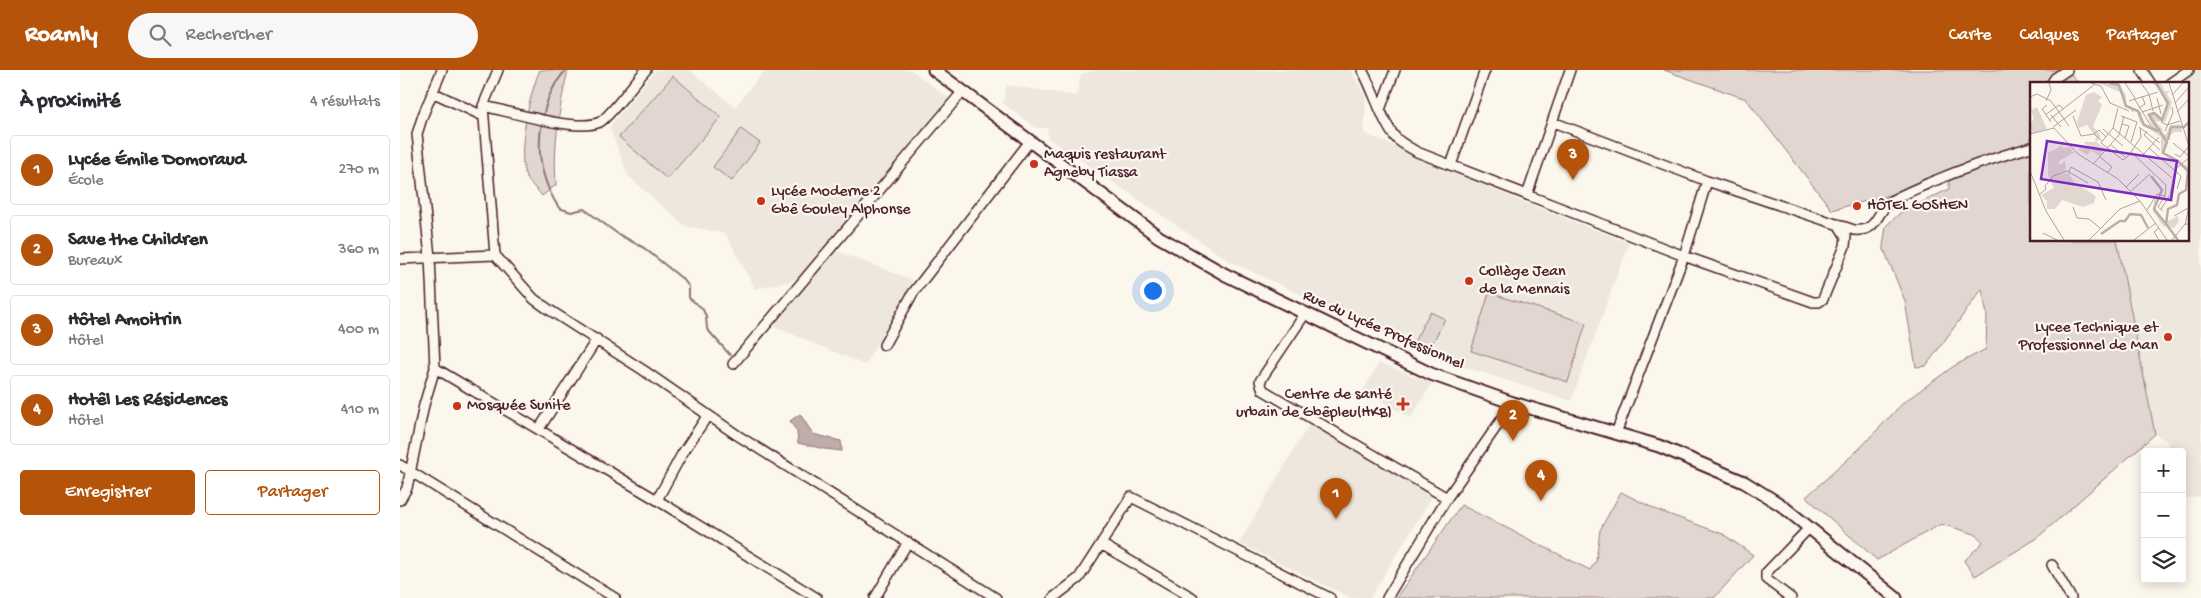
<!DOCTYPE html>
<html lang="fr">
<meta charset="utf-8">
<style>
body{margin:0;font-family:"Gochi Hand",sans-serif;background:#f7f7f7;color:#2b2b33}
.controls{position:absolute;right:15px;bottom:15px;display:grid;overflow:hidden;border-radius:5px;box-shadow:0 2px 12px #0003}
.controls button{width:45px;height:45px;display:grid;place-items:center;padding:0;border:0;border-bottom:1px solid #e1e1e2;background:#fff;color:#2b2b33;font:25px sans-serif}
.you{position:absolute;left:752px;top:220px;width:18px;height:18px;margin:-12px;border:4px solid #fff;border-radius:50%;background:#1a73e8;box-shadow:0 0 0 8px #1a73e833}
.badge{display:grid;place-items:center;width:32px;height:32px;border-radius:50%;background:#b45309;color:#fff;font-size:16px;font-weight:700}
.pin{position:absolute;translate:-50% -41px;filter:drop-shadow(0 1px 2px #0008)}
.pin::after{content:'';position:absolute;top:26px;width:18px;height:15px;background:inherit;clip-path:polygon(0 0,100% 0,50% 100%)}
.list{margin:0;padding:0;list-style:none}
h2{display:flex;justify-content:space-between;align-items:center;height:65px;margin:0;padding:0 20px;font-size:21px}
h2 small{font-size:16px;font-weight:400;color:#7c7c81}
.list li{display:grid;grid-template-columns:32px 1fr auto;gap:15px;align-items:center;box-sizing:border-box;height:70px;margin:0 10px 10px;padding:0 10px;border:1px solid #e1e1e2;border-radius:5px}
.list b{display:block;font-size:19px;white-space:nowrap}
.list p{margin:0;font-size:16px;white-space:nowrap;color:#7c7c81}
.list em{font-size:16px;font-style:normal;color:#7c7c81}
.actions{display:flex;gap:10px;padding:15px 20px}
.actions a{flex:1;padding:11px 0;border:1px solid #b45309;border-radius:5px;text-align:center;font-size:18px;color:#b45309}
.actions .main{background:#b45309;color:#fff}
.icon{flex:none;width:28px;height:28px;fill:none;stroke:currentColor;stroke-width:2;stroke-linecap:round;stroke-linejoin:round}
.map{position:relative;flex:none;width:1801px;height:528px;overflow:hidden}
header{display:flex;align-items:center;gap:30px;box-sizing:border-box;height:70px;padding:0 25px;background:#b45309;color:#fff}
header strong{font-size:24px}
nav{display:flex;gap:28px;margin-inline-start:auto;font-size:18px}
.search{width:350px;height:45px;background:#f7f7f7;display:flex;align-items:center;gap:12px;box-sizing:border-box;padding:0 18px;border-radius:28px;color:#7c7c81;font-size:19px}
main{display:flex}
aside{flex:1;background:#fff}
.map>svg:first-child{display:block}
.built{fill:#eee7de}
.green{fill:#e2d7d0;stroke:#967b7e}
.water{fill:#bfadaa;stroke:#907477}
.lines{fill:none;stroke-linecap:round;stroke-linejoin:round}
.stream{stroke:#907477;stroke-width:2}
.street-casing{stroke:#4a1f2b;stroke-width:12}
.secondary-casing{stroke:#4a1f2b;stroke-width:15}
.street{stroke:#fbf7ec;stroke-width:9}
.secondary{stroke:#fbf7ec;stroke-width:11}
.poi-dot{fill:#c8321e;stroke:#fbf7ec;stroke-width:2}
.labels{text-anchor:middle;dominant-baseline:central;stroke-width:4.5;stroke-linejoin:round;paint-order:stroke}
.poi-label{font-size:16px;fill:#4a1f2b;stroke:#fbf7ec;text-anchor:start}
.street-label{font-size:16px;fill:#4a1f2b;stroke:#fbf7ec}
.inset-river{fill:none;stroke:#bfadaa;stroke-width:2.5}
.inset-road{fill:none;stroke:#b4a19f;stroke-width:1}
.view{fill:#7b2cbf;fill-opacity:0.15;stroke:#7b2cbf;stroke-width:2.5}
.inset-edge{fill:none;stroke:#4a1f2b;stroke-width:2.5}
</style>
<header>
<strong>Roamly</strong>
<div class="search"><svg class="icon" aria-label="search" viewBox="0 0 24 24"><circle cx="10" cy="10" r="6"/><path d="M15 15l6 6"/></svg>Rechercher</div>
<nav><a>Carte</a><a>Calques</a><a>Partager</a></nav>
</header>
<main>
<aside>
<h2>À proximité<small>4 résultats</small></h2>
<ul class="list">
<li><span class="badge">1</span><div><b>Lycée Émile Domoraud</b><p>École</p></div><em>270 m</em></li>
<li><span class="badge">2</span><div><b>Save the Children</b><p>Bureaux</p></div><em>360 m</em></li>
<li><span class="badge">3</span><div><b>Hôtel Amoitrin</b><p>Hôtel</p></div><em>400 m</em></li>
<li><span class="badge">4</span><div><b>Hotêl Les Résidences</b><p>Hôtel</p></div><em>410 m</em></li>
</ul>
<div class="actions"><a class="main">Enregistrer</a><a>Partager</a></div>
</aside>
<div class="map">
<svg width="1801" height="528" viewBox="0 0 1801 528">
<rect width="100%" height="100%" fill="#fbf7ec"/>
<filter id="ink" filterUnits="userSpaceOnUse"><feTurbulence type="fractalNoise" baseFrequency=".02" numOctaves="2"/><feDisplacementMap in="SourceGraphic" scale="10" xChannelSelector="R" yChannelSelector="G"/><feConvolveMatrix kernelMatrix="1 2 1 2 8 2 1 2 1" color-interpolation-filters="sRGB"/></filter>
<g filter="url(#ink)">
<path class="built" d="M256,0H289L335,37L365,0H511L551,30L398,209L355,219L325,163L285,156L229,107L209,57Z
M699,0H950L966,27L964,63L1123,132L1229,173L1171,331L1039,289L829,191L648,68L647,58H636L603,33L606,15L677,26L681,4Z
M1797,0H1801V426L1782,429V382H1769L1768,372L1755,364L1717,170H1787V14H1778Z
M436,181L513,210L465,295L373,256Z
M979,293L1032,313L1011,348L963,320Z
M911,351L1033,425L970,528H951L839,473Z"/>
<path class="green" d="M140,0H168C159,38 153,76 156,115L142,126C138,120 130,114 127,108C115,87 130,21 140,0Z
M1264,0H1668L1679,14H1631V170H1717L1755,364L1636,469L1575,506L1564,491L1583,472L1575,464L1541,454L1477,490L1406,427L1458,380L1504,332L1554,296L1586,279L1587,245L1582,219L1526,296L1516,297L1505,231L1483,177L1486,156L1500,143L1549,119V109L1432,140L1346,29Z
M273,6L321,47L267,109L219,67Z
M341,59L360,73L332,111L313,97Z
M1089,223L1186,253L1168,312L1071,281Z
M1030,242L1045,249L1029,280L1014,272Z
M1221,422L1257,440L1323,464L1353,485L1314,528H996L1061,435L1190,500L1196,491L1200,460Z"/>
<path class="water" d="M400,344L413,364L441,371L442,381L425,379L398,373L397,362L390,351Z"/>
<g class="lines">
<path class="stream" d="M143,47C147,28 153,15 166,0
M142,52C136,83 142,112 159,138L171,142L184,139L218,164L244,178L284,210L289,217V228L302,238L306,246L307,259L330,285"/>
<defs>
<path id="street" d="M98,0L83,36L95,185L134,229L148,239L243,300L337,365L596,528
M962,0C973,18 984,57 997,69C1002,74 1011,78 1017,82L1284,186L1413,232H1419L1423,229L1445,176L1446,167L1438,154
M1742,0L1751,14
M1651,14L1655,8L1667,0
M1769,14L1789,0
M32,22L83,46
M83,36C109,41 177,63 200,52C211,46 235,11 246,0
M981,37L995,0
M1153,52L1307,111L1454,160C1479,162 1475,142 1491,131C1503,124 1516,119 1529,113C1562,99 1596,87 1631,77
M1051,95L1085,0
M1127,125L1170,0
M0,189L95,185
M905,244L860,311L863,320L1047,428
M484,275L513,223L627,75L628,69
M333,294L563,21
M35,298L257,430L417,528
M139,359L197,269
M1216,363L1284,186L1307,111
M0,395L215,528
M0,430L7,418L24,335L35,298L30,187L17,64L23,45L42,0
M257,430L282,384L308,345
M701,474L793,528
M1652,495L1671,528
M475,528L508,472
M653,528L679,508L731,427L930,528
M987,528L1047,428L1113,333
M1391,528L1366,509V503L1409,458"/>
<path id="secondary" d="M534,0L759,167L826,205L1031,304L1113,333L1259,376L1344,412L1381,435L1496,528"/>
</defs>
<use href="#street" class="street-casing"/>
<use href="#secondary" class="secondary-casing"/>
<use href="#street" class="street"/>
<use href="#secondary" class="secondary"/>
</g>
</g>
<g class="poi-dot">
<circle cx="634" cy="94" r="5"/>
<circle cx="361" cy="131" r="5"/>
<circle cx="1457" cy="136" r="5"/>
<circle cx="1069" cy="211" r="5"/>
<circle cx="1768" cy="267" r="5"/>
<path d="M1000.5 326.5h5v5h5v5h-5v5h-5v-5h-5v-5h5z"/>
<circle cx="57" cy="336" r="5"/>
</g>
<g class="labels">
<g class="poi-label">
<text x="644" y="85">Maquis restaurant<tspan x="644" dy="18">Agneby Tiassa</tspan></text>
<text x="371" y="122">Lycée Moderne 2<tspan x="371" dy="18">Gbê Gouley Alphonse</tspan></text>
<text x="1467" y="136">HÔTEL GOSHEN</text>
<text x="1079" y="202">Collège Jean<tspan x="1079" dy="18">de la Mennais</tspan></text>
<text x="1758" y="258" text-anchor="end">Lycee Technique et<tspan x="1758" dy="18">Professionnel de Man</tspan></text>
<text x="992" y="325" text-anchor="end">Centre de santé<tspan x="992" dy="18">urbain de Gbêpleu(HKB)</tspan></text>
<text x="67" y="336">Mosquée Sunite</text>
</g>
<g class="street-label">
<text transform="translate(983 261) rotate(24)">Rue du Lycée Professionnel</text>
</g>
</g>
<g transform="translate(1630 12)">
<rect width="159" height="159" fill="#fbf7ec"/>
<path d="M69,1H88L96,13V23L111,30L113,41L122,45L117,31L124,30L132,35L137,24L130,7L122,1H131L135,10L140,8L137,12L142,21L135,40L125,39L132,46L133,52H136L140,44L150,42L152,50H144L138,55L133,71L159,85V94L158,88L131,70V55L110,41L107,29L101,30V27L94,24L92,11ZM64,10L72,15L68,19L72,23L63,44L71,55L66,60L75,66L69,74L61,68L57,73L48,67L53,63L57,64L54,60H65L66,55L57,43L49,46L47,40L56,13ZM7,25L17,47L0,52V42L4,37L1,28ZM33,63L32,66L40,65L44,71L29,79V83L35,79L36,88L30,92L39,91L44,100L66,114L64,121L53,125L32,118L25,127H17V119L11,113L24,106L18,94V71ZM132,107L125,128L134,141L148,134L149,139L144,146L133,144L123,129L124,118L128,116Z" fill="#e2d7d0"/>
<path class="inset-river" d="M80,1L89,3L96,24L108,29L114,43L128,49M126,1L138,21L132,38L124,31L119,33L137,60L133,71L148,79L158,89L156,108L149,112L147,123L138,127L136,142L148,158M138,58L141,45H154L159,40M121,94L132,108L124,127L136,142M71,152L90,139H95L100,132L111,133L118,146"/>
<path class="inset-road" d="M61,1L71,4L80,21L99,29M95,1L105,16M111,1L119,12L123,29M139,1L159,64M142,13L153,1M0,15L7,12L21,19L39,44M104,16L121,44M127,16L131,32M16,19L21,8L19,1M99,19L128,10M145,21L159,5M17,23L12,27L21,40M88,26L83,46L71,61L93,78L102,71M109,26L115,22L112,14M112,30L133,23M147,30L159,17M15,33L29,23L34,27M21,33L31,45M43,34L51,54L64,52L72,59M91,34L107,40L101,60M19,38L65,2M131,40L137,43L150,39M92,42L99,44L95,56M23,45L46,28M109,45L130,61M83,46L142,96M110,46L111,55L101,70L136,103L135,114L128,125L133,129M73,47L93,64M117,49L114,53L130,68M135,49L143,31L142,25M0,52L24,46L48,72L88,97L110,119L137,158M64,52L69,48L76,55M143,61L159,74M80,62L95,75M119,66L151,94L147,107M145,72L150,75L159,64M112,74L129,55M70,75L82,85L78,90M64,81L89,53L94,34M0,89L16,129L34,158M39,90L41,85L68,100L76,118M96,105L109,92M100,110L120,92M9,113L16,107L15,104L23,94L37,89L58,101M43,125L47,136L59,137L70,146M131,127L140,113L145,87L159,76M117,128L127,112L135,114M144,134L158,126M155,143L159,125M129,146L124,150L129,158M13,151L27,158M59,158L90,127L110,119M104,158L126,141M142,158L155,142H159"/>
<path class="view" d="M17,59L147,79L141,118L11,97Z"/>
<rect width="159" height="159" class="inset-edge"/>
</g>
</svg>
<div class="controls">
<button>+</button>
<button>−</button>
<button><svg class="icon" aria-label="layers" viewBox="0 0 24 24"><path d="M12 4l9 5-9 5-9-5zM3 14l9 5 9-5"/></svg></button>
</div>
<div class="you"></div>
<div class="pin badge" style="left:936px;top:449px">1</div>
<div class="pin badge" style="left:1113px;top:371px">2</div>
<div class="pin badge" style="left:1173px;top:110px">3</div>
<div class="pin badge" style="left:1141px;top:431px">4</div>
</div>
</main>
